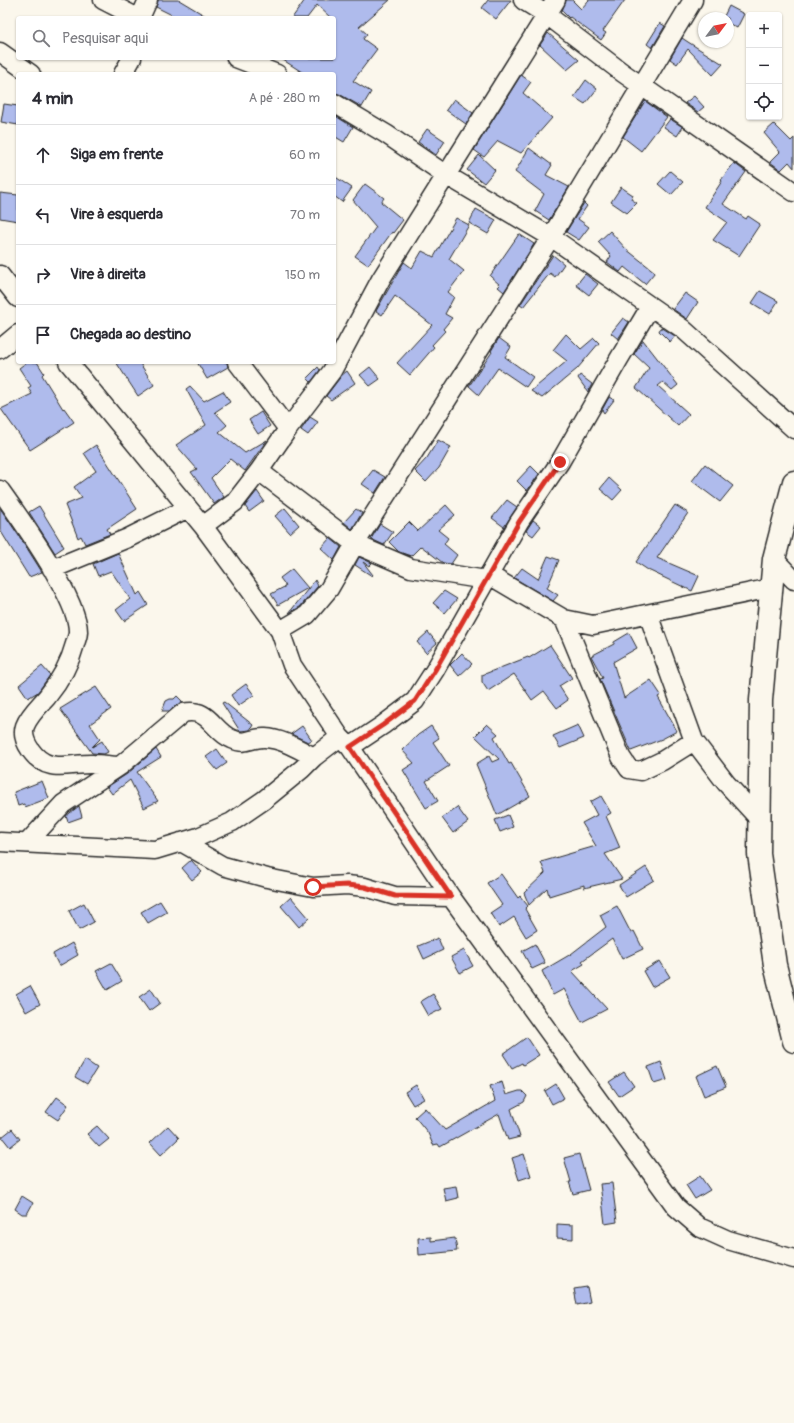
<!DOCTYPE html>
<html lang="pt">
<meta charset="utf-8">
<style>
body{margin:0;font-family:Pangolin,sans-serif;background:#f2f2f3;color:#2b2b33}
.controls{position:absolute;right:12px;top:12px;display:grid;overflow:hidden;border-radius:4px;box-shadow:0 1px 3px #0004}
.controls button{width:36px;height:36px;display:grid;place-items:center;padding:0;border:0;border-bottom:1px solid #e1e1e2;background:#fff;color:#2b2b33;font:20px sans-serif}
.compass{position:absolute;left:698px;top:12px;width:36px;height:36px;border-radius:50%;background:#fff;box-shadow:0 1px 3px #0004;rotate:58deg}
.stop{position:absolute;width:12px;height:12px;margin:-9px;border:3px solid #d93025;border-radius:50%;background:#fff}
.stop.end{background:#d93025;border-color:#fff;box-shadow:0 1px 4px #0008}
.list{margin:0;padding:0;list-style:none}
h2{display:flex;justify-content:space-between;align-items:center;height:52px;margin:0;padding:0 16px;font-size:17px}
h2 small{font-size:13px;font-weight:400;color:#7c7c81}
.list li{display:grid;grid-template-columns:26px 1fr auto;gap:12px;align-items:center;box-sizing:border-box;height:60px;padding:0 16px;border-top:1px solid #e1e1e2}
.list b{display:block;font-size:15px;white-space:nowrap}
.list em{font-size:13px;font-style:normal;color:#7c7c81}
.icon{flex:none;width:22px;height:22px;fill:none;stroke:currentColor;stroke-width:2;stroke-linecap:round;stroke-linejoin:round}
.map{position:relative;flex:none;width:794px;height:1423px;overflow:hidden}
.search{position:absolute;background:#fff;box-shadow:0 1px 3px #0004;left:16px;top:16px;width:320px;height:44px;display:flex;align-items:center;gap:10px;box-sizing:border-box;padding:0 14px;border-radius:4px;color:#7c7c81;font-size:15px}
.panel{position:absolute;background:#fff;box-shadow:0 1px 3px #0004;left:16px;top:72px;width:320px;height:292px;border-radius:4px}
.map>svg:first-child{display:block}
.building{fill:#afbbec;stroke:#2b2b2b}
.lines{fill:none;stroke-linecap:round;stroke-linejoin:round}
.street-casing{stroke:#2b2b2b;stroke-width:21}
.primary-casing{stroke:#2b2b2b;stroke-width:25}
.street{stroke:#fbf7ec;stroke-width:18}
.primary{stroke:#fbf7ec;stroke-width:22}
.route{stroke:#d93025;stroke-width:5}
</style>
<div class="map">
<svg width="794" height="1423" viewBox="0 0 794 1423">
<rect width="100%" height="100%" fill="#fbf7ec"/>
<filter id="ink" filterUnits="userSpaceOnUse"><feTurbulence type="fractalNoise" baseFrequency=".025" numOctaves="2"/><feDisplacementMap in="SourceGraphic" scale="8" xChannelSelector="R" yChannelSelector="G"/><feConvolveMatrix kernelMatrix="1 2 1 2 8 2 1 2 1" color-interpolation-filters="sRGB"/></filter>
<g filter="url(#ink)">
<path class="building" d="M158,0H179L209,18H178L156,7Z
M305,0H390L359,27L367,34L363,39L377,49L353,81L371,92L362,107L339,94L334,93V74H305L280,58H334V18H331L317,5L307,18H292Z
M488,0H511L496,19L482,8Z
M566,0H572L581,9L589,0H625L603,31L606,33L601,40L570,17L569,18L562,11Z
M729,6L744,14L737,28L728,23V18H723Z
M660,23L665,26L652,48L647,44Z
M548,33L579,60L567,70L540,45Z
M682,38L688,42L723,64L713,75L688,49L677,64L670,59Z
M521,75L531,82L523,93L552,118L521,153L498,141L484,157L474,150Z
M586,80L597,89L585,104L574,97Z
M694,96L704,107L698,112L685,103Z
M454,99L473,113L466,124L446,110Z
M645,101L667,117L641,151L623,137Z
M4,104L18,106V125L1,122Z
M334,115L353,127L344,142L334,136Z
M670,119L683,127L677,136L664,127Z
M774,124L791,141L794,138V168L789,162L781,170L770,162L780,152L764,133Z
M427,129L445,141L436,155L418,142Z
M529,148L552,165L546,175L569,187L549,220L535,211L544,194L515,172Z
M479,155L495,170L484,183L467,170Z
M734,163L746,172L723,204L746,219L748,216L760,224L739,256L713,240L727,222L705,207L722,181L721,180Z
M670,171L683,182L671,195L658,184Z
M334,176L352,188L342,202L334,196Z
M365,184L384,198L381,202L403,220L393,233L392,232L368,265L355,256L376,227L353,200Z
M621,187L633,195L631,199L637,203L627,213L611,202Z
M0,193L18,195V221L0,218Z
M584,203L587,206L578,219L589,227L579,240L566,232Z
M476,209L496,220L488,234L469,223Z
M456,218L469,225L449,259L464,271L448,292L454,297L445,314L452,318L443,329L445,331L432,345L434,347L410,375L397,363L432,325L395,296L382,315L376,311L404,262L412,268L422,251L434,257Z
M610,231L626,249L655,272L645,284L624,267L620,272L607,262L611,256L598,242Z
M519,234L534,244L504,292L498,287L500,285L490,276Z
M553,255L564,264L555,277L550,273L523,307L520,305Z
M585,274L598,284L589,295L576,285Z
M760,291L778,301L770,314L752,303Z
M685,293L698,302L687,319L673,309Z
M623,318L629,322L618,339L611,333Z
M661,327L675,336L670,342L659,331Z
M566,334L581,349L594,338L599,343L577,369L542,398L531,391L567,361L553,350Z
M499,338L511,347L505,357L533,377L526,387L498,368L479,395L469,386L492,352L491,351Z
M643,340L678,385L672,390L663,382L658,386L689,414L678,426L636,388L649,368L634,354Z
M27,362H37L44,373L42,375L63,409L64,408L74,422L30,450L1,409L32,394L28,388L31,386L19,368Z
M116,362H139L154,385L138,396Z
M197,362H227L228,367L207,379Z
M318,367L320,370L311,382L307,378Z
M370,367L380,379L370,386L360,375Z
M347,371L355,383L331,400L326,396L342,375Z
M580,375L592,384L588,392L578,378Z
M190,386L204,401L223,391L230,402L215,412L227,425L219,432L245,453L267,440L245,471L230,459L211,478L224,497L214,504L191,472L197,469L176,445L206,425L186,389Z
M609,397L614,400L604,413L602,410Z
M261,412L270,426L258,434L249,420Z
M310,417L318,422L308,435L301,430Z
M438,440L451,447L439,468L426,482L415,471L427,458Z
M96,445L137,509L107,529L110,534L85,544L81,536L78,538L65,505L82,498L74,487L96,471L84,453Z
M705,464L733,486L720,502L692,481Z
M531,466L539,474L527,491L517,481Z
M373,470L385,477L375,493L362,484Z
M609,478L622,490L613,500L600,489Z
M257,491L264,501L249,512L245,506Z
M507,500L517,507L504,527L492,518Z
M446,505L455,515L438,530L448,538L444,544L457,555L451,564L443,563L421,546L411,556L399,552L389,542L409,522L418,531Z
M675,505L688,513L657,558L699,576L692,591L648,570L636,562Z
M39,506L64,547L55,553L29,512Z
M0,508L25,545L42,572L29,577L0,530Z
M285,508L299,525L290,533L275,516Z
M356,509L362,513L352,529L344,522Z
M533,520L541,526L533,536L526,531Z
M380,524L393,532L384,545L371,539Z
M330,538L341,547L334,560L321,548Z
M118,553L137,595L140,592L148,605L124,621L116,610L130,599L111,571L98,576L93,564Z
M548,556L559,560L547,588L558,595L553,601L514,578L522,568L538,579Z
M359,557L372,563L369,566L363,562L373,575L372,576L355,565Z
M292,569L308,588L278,605L271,594L286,586L280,578Z
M315,580L318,586L300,607L289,613Z
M444,591L457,599L445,613L433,603Z
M428,632L437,643L426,653L417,642Z
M629,633L637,648L613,662L624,698L651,680L661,695L658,697L677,731L662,739L631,751L600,679L603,678L591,656L614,644V642Z
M550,645L572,678L559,686L568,700L557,708L544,691L532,700L514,674L488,691L482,682V675L528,657L529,658Z
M462,653L472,664L459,676L450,665Z
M42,666L50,675L38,692L28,698L19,685Z
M246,684L254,695L238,706L231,695Z
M96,687L111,709L90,724L100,739L92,747L102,741L108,752L104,754L92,753L60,709Z
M177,696L183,702L177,705L169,711H162L166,701L170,699H174Z
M224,702L253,725L250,730L240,731L222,703Z
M487,724L498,734L494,737L509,764L511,763L530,796L497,815L476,764L489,756L492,762L499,759L475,736Z
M578,725L584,738L560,748L553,736Z
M302,726L312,740L308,742L291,734Z
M431,726L439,738L433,742L449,766L426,781L438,801L426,808L403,770L414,763L402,750L418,735Z
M156,749L161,757L137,772L158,801L144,808L130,780L112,794L107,787L127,774Z
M217,749L227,763L217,770L206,757Z
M42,781L49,798L25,807L24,804L18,806L14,792Z
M601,796L611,813L606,816L620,848L605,854L622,879L584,888V885L549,896L547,888L529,905L524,893L545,873L541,862L596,846L582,823L597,815L590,802Z
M79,806L82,817L68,822L66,816Z
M457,807L468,822L453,833L442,818Z
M508,815L513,827L500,832L495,820Z
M191,860L202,872L192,880L182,868Z
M646,867L654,880L626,897L619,885Z
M501,874L518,898L520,896L528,906L525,909L537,930L526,937L514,917L499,927L490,913L502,905L487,883Z
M291,897L309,918L299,927L281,906Z
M160,901L167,912L148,923L141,912Z
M84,903L94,922L79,930L69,911Z
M617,906L631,933L634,931L643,949L622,959L612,939L582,961L584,964L572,971L607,1009L582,1022L564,989L553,995L542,971L571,954L606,927L600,915Z
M438,938L443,950L424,959L418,946Z
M72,943L78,955L59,966L53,954Z
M535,944L545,963L532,969L522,951Z
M464,950L473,966L460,973L451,957Z
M660,961L670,977L652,987L643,971Z
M111,963L122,981L107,990L96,971Z
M30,986L40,1004L26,1012L16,994Z
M151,989L160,1003L149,1011L139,997Z
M433,994L442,1009L428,1016L420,1002Z
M527,1037L539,1055L523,1065L522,1063L512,1068L503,1054Z
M85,1060L97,1068L87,1084L75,1077Z
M661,1062L667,1080L654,1084L648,1067Z
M717,1066L726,1087L704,1096L696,1076Z
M624,1072L634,1086L619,1096L609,1082Z
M502,1082L506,1095L519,1091H522L527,1096L524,1102L511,1109L520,1137L508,1140L499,1114L440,1147L438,1144L433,1145L428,1133L415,1117L425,1108L445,1130L495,1101L490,1086Z
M556,1084L564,1098L552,1104L545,1091Z
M416,1085L424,1099L413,1105L405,1092Z
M57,1097L68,1105L58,1120L46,1112Z
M97,1126L109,1139L99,1147L87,1134Z
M168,1126L179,1138L161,1155L150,1143Z
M12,1129L20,1139L10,1147L2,1137Z
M524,1154L531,1176L519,1180L512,1158Z
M579,1154L589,1190L573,1194L569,1182H571L564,1158Z
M700,1176L710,1190L695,1199L686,1185Z
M612,1183L617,1222L605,1224L600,1184Z
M456,1186L458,1198L446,1201L443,1188Z
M22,1196L33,1203L27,1214H22L15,1209Z
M557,1224L573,1225V1239L557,1238Z
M431,1237V1241L455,1238L457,1251L419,1255L418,1238Z
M587,1287L590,1302L577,1305L574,1289Z"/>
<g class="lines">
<defs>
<path id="street" d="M103,0L138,18
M523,0L547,15L623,73L794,192
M140,18L148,0
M0,52L31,74
M236,58L277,74
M123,74L132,58
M334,103L386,134L446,175L551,237L683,329L794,429
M0,275L18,298
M0,349L18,334
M68,362L203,526L280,631L292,665L340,737L350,747L451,897L676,1207L699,1227L728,1240L794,1259
M237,362L288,429
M259,471L355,544L411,568L486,580
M0,490C20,518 79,600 78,632C78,636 76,640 75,644C70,663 60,681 47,697C40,705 29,715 25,726C20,741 36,762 51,765C60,768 82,763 93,764C102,764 111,766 120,766
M203,526L235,502L259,471L288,429L332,371L381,279L556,0
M774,559L794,580
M52,569L128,538L188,508
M489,575L564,619L593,625L771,588
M648,614L694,741L726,783L759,819
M564,619L621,757L629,769L641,771L662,761L694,741
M280,631L307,615L329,589L355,544L551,237L693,0
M350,747L383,725L415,701L435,670L519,522L560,462L619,359L650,307
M0,842L155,850L198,837L232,822L264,800L302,769L314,757L340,737
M181,842L223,866L267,878L292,883L313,887L347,885L365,887L395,896L451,897
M27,843L63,804L120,766L183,713C210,707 212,731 232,739C247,746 251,737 265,738C283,739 298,749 314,757"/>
<path id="primary" d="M794,482L774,559L761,700L759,854L775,965L794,1041"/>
</defs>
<use href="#street" class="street-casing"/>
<use href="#primary" class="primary-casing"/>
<use href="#street" class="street"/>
<use href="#primary" class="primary"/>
</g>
</g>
<g class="lines" filter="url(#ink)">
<path class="route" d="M313,887L347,885L365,887L395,896L451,897L350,747L383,725L415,701L435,670L519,522L560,462"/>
</g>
</svg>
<div class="controls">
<button>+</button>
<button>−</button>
<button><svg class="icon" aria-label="locate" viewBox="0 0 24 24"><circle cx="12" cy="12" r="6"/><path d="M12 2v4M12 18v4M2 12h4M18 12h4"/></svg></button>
</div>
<svg class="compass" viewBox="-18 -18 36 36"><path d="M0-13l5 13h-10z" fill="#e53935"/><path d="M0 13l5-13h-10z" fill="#7c7c81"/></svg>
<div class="stop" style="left:313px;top:887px"></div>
<div class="stop end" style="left:560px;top:462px"></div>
<div class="search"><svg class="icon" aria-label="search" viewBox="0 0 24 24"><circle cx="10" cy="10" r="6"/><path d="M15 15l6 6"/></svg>Pesquisar aqui</div>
<section class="panel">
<h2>4 min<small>A pé · 280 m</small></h2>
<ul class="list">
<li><svg class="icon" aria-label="ahead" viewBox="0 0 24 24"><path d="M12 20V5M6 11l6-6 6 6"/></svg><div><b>Siga em frente</b></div><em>60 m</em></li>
<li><svg class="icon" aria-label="left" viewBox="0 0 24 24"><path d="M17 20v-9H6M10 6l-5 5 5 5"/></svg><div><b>Vire à esquerda</b></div><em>70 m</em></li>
<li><svg class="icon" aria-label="right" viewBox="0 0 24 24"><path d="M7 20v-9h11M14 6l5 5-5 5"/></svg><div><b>Vire à direita</b></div><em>150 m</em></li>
<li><svg class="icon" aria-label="arrive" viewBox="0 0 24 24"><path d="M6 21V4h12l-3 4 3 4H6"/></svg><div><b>Chegada ao destino</b></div></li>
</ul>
</section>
</div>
